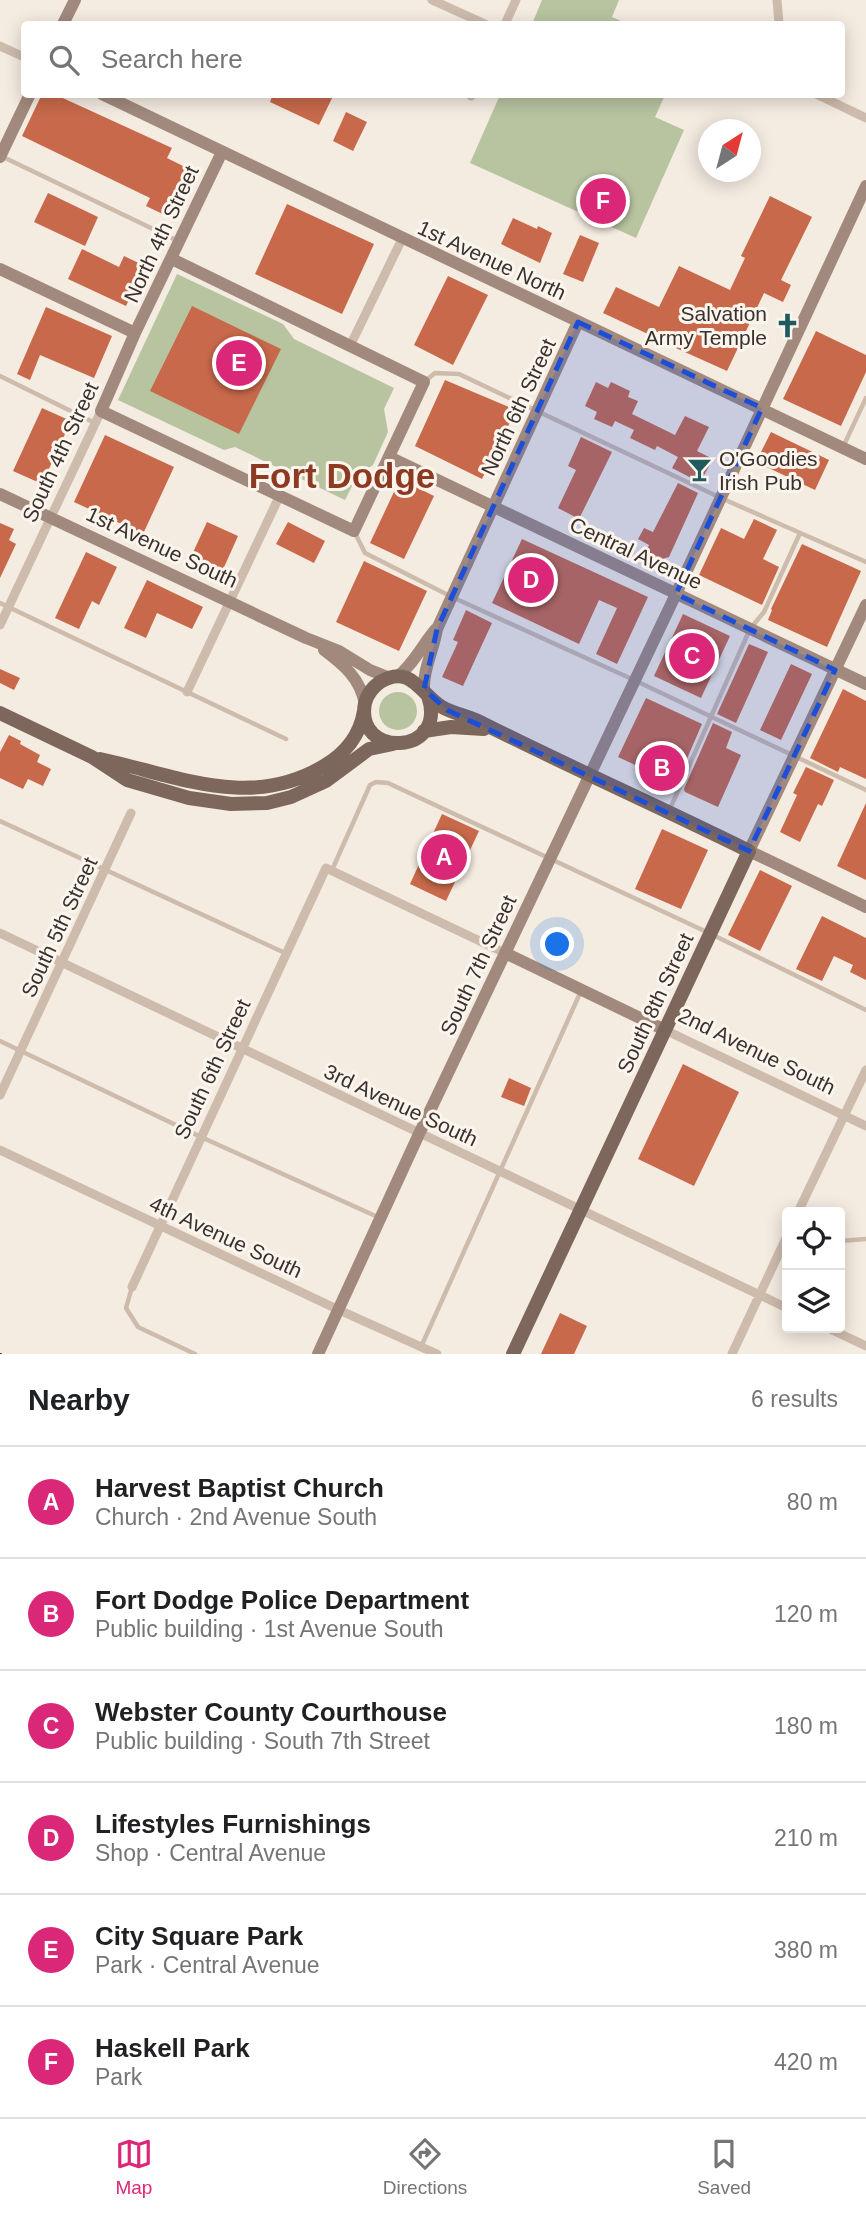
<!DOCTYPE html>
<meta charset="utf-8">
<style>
body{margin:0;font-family:Arial,sans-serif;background:#f6f6f6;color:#202124}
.controls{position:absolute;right:21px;bottom:21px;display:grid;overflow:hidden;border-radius:7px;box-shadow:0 4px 18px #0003}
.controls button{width:63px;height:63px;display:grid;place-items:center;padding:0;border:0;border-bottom:2px solid #e0e0e0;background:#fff;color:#202124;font:35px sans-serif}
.compass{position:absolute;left:698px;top:119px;width:63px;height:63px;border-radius:50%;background:#fff;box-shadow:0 4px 18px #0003;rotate:36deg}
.you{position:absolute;left:558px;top:945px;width:24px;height:24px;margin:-18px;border:5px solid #fff;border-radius:50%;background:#1a73e8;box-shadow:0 0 0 10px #1a73e833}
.badge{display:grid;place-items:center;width:46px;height:46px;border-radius:50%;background:#db2777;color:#fff;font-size:23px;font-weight:700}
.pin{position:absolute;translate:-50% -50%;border:4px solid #fff;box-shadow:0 2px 7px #0006}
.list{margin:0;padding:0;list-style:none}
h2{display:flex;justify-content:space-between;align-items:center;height:91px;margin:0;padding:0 28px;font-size:30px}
h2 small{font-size:23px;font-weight:400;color:#757577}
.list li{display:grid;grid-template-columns:46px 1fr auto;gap:21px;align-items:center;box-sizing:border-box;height:112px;padding:0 28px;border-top:2px solid #e0e0e0}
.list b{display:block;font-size:26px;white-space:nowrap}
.list p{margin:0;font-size:23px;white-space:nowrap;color:#757577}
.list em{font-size:23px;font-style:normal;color:#757577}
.icon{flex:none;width:38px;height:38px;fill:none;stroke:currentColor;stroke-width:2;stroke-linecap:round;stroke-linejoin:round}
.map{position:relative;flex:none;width:866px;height:1354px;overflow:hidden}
.search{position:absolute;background:#fff;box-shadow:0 4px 18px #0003;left:21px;right:21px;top:21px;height:77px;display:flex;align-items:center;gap:18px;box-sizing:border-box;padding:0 24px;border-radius:7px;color:#757577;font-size:26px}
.sheet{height:763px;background:#fff}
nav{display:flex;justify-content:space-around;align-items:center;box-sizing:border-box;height:98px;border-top:2px solid #e0e0e0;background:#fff;font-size:19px;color:#757577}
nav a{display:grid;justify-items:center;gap:4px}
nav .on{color:#db2777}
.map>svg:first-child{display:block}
.green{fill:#b8c4a0}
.building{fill:#c8694b}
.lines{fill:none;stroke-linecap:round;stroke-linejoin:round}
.lane{stroke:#cdbbac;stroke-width:4.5}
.street{stroke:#cdbbac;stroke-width:9}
.secondary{stroke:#a18a7d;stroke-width:12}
.primary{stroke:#7d675c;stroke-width:14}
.rail{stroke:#3b302b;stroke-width:3.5;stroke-dasharray:2 5;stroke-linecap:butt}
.marked{fill:#1d4ed8;fill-opacity:0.2;stroke:#1d4ed8;stroke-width:5;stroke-dasharray:14 9;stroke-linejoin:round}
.labels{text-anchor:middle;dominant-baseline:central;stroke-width:6;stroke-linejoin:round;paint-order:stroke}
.street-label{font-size:21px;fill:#3b302b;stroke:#fbf5ee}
.poi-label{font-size:21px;fill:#3b302b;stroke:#fbf5ee;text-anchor:end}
.town-label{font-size:35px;font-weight:bold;fill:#8c3b22;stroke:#fbf5ee}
</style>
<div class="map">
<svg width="866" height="1354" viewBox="0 0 866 1354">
<rect width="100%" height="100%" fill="#f4ebe1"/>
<path class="green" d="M542,0H619L612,17L628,24H532Z
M500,95H665L655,117L684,130L636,238L470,163Z
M177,274L283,324L294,339L394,388L384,409L388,432L373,465L357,476L345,500L235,447L224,450L118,400Z
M379 711a19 19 0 1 1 38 0a19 19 0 1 1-38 0Z"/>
<path class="building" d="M42,94H54L172,148L167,158L189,169L167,216L146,206L150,198L22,136Z
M273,94H334L319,125L270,102Z
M346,112L367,122L353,151L333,141Z
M48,193L98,217L85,246L34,222Z
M770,196L812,217L781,280L791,285L783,302L764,293L727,371L667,344L670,338L652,330L650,335L603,313L616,287L659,307L679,266L730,290L745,258L741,256Z
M287,204L374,244L342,314L255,274Z
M513,218L537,229L538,226L552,233L540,263L501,244Z
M580,235L599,243L583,282L563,274Z
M82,249L119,267L124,256L145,266L126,306L68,279Z
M448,276L488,295L453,365L414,345Z
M192,306L281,349L239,434L150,391Z
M46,307L112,336L94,378L40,355L30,380L17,374Z
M816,331L866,355V372L841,426L783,399Z
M445,380L516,410L482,479L415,446Z
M596,382L608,388L611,382L630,391L628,397L638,401L632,414L675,435L685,416L709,427L697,451L713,459L702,479L697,481L672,468L678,457L657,446L655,450L630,438L634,430L615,421L612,427L594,419L597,412L585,406Z
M42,408L71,421L42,484L13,471Z
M771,432L829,460L815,490L756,462Z
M105,435L174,467L143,534L74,502Z
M581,437L612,452L579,519L558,508L576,470L568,466Z
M400,479L434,496L404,559L370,543Z
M678,483L698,493L669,557L662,559L646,551L649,545L638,539L644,528L653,532Z
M754,519L777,530L763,559L779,567L762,605L699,575L721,528L744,539Z
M207,522L238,536L221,574L190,559Z
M288,522L325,541L314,563L276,544Z
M0,523L14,529L9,540L16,544L0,578Z
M522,539L648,597L617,664L596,654L617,608L599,600L579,644L492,603Z
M802,544L861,571L827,647L768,620L772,610L771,609Z
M86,552L117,567L99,605L92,601L79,629L55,618Z
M364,561L427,591L399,651L336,622Z
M147,580L203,607L192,629L157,613L146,638L124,628Z
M466,610L492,623L463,686L442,677L458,642L453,640Z
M683,614L730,636L701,698L654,676Z
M749,644L768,652L736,723L717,714Z
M791,664L812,674L781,740L760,730Z
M0,669L20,678L14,690L0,683Z
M843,689L866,701V779L840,767L838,772L810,758Z
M646,698L702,724L676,784L618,757Z
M713,723L732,732L726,748L741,755L718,807L685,792L684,789Z
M9,735L21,741L20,744L40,755L37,762L51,769L43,786L28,779L23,789L0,778V752Z
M806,767L834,780L822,806L818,804L800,842L780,832L797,795L793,793Z
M866,803V880L837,866Z
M442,814L479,831L446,901L410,884Z
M662,829L708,850L681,909L635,889Z
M760,870L792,886L760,951L728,935Z
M822,916L866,938V980L850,972L853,965L834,956L822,981L796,969Z
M683,1064L739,1092L694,1186L638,1159Z
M509,1078L531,1088L524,1106L501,1097Z
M560,1313L587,1326L574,1354H541Z"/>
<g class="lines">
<path class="lane" d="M1,156L176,240
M0,376L95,423
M424,382L435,373L459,374L721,498L866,562
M844,445L866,398
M355,533L365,553L452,597L634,680L866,790
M0,603L286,739
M669,811L750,629L764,612L800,533
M0,821L285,953
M332,870L370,785L376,782L388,783L711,934L866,1010
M0,1041L201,1137L380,1218
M840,1241L866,1239
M132,1287L126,1308L138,1327L195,1354
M421,1347L581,991"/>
<path class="street" d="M432,0L485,24
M777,0L779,24
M505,24L516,0
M0,46L24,57
M816,94L866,118
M471,96L472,94
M350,346L402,239
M0,625L101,411
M187,692L280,495
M0,933L787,1308
M665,1030L866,1126
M0,1095L131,813
M0,1150L339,1310L437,1354
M798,1212L866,1070
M132,1287L326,868L505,953
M828,1328L866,1346
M732,1354L787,1236"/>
<path class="secondary" d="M63,24L75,0
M102,94L866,459
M0,157L30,94
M172,259L424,382L354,531L101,411L135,333L222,152
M0,269L135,333
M389,457L866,684
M0,494L306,638L339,651L370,670L390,678
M866,605L749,851L866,907
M324,650C344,665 360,678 365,704
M397,677C414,664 422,645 436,629
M424,689C423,668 434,650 437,629L578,322
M505,953L665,1030
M318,1354L419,1134L676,594L866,186"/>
<path class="primary" d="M428,696C449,756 354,759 365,703C367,695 373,687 380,682C411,663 421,695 442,707C454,714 469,716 482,723C570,767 660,807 749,851L513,1354
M0,713L92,757L127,780L189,798L231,804L267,803L291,797L326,781L369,749L393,744
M424,731L451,727L484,729
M100,759C176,775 249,811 324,766C345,754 360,735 364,711"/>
<path class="rail" d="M0,1353V1354"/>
</g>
<path class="marked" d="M578,322L762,408L676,594L835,670L749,851L447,710L424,689L437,629Z"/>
<defs>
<symbol id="church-bare" viewBox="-9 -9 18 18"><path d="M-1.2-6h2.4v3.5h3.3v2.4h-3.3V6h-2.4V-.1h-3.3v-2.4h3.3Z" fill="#1f5a5e" stroke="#fbf5ee" stroke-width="2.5" paint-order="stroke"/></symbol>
<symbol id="bar-bare" viewBox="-9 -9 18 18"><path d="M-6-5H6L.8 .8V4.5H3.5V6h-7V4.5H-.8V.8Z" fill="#1f5a5e" stroke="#fbf5ee" stroke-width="2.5" paint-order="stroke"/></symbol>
</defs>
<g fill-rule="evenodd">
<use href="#church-bare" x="770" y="308" width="35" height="35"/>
<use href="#bar-bare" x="682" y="452" width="35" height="35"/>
</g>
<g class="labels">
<g class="street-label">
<text transform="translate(161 234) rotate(-65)">North 4th Street</text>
<text transform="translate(492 260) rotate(25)">1st Avenue North</text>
<text transform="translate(518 407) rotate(-65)">North 6th Street</text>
<text transform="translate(60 452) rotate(-65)">South 4th Street</text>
<text transform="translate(162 547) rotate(25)">1st Avenue South</text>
<text transform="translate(636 553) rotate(25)">Central Avenue</text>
<text transform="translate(59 927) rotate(-65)">South 5th Street</text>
<text transform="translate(478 965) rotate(-65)">South 7th Street</text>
<text transform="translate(655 1003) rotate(-65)">South 8th Street</text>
<text transform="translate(757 1051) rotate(26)">2nd Avenue South</text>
<text transform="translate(212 1069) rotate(-65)">South 6th Street</text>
<text transform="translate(401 1105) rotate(25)">3rd Avenue South</text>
<text transform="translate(226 1237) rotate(25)">4th Avenue South</text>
</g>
<g class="poi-label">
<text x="767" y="313">Salvation<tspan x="767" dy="24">Army Temple</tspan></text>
<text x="719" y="458" text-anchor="start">O'Goodies<tspan x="719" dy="24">Irish Pub</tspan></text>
</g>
<g class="town-label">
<text x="342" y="475">Fort Dodge</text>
</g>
</g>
</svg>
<div class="controls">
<button><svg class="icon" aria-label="locate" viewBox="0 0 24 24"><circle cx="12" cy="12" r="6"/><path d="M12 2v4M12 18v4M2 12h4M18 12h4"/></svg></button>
<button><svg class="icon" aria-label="layers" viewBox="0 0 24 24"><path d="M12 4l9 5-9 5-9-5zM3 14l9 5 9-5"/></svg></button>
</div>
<svg class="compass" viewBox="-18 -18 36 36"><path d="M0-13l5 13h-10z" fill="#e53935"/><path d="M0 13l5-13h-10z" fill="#757577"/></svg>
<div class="you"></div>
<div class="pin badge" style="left:444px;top:857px">A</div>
<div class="pin badge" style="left:662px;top:768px">B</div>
<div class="pin badge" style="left:692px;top:656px">C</div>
<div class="pin badge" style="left:531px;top:580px">D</div>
<div class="pin badge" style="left:239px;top:363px">E</div>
<div class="pin badge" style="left:603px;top:201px">F</div>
<div class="search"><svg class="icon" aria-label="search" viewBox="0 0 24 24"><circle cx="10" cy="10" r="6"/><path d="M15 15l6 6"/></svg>Search here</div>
</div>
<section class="sheet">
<h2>Nearby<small>6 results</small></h2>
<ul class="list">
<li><span class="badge">A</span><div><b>Harvest Baptist Church</b><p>Church · 2nd Avenue South</p></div><em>80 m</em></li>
<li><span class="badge">B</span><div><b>Fort Dodge Police Department</b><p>Public building · 1st Avenue South</p></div><em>120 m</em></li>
<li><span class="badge">C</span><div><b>Webster County Courthouse</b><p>Public building · South 7th Street</p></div><em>180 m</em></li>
<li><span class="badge">D</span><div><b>Lifestyles Furnishings</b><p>Shop · Central Avenue</p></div><em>210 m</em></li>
<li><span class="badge">E</span><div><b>City Square Park</b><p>Park · Central Avenue</p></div><em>380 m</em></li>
<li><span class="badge">F</span><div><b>Haskell Park</b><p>Park</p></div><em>420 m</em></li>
</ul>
</section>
<nav>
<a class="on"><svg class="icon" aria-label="map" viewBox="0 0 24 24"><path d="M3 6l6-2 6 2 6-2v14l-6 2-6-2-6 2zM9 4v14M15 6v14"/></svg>Map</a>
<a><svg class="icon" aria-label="directions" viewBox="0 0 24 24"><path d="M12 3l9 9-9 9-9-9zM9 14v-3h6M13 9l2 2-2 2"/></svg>Directions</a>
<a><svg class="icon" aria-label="saved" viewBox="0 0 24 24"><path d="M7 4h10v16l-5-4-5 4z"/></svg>Saved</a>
</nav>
